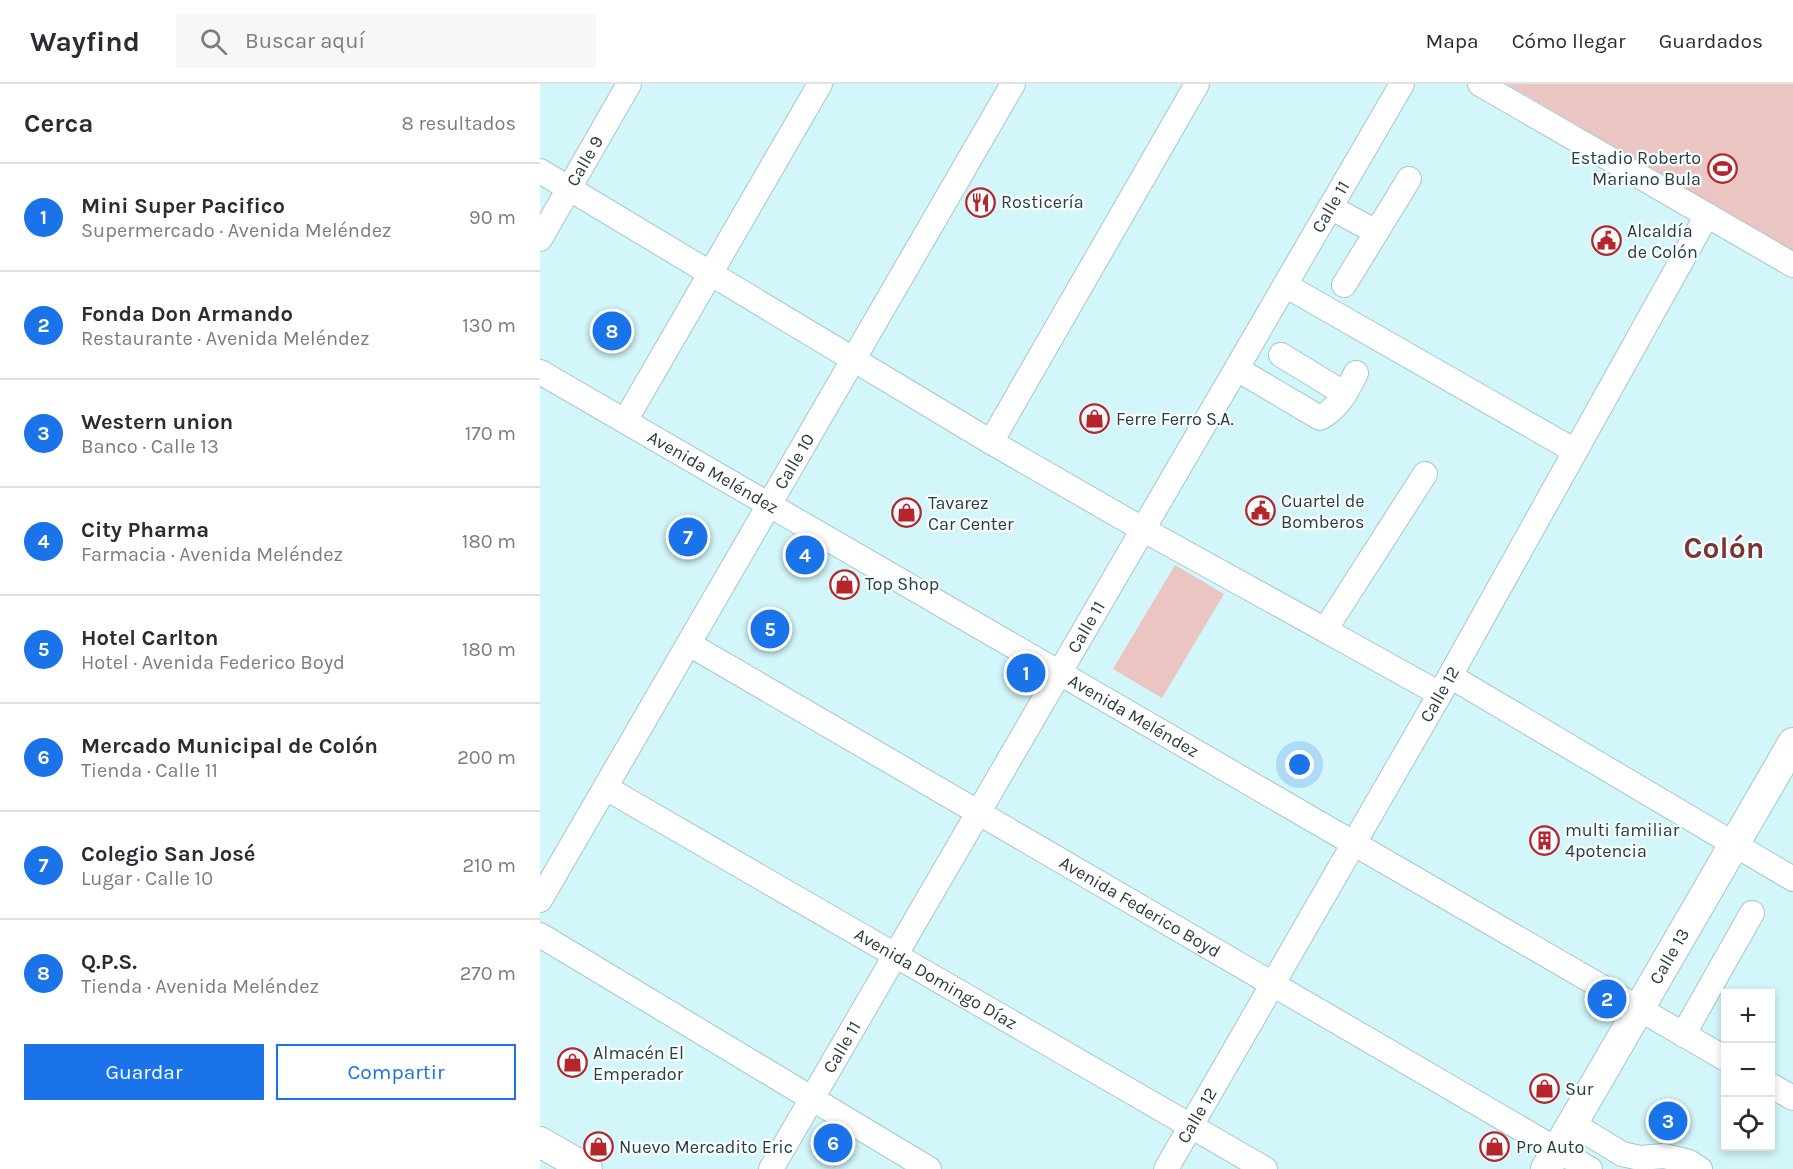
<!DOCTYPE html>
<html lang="es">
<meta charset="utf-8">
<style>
body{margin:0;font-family:Karla,sans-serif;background:#f7f7f7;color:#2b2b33}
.controls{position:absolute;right:18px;bottom:18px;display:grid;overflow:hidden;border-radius:0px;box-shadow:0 3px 9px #0003}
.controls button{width:54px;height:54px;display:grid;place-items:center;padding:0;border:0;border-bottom:2px solid #e1e1e2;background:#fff;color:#2b2b33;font:30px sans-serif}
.you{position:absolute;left:760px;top:681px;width:21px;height:21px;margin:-15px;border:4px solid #fff;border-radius:50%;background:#1a73e8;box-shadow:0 0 0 9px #1a73e833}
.badge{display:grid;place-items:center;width:39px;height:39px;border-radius:50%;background:#1a73e8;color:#fff;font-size:20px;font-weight:700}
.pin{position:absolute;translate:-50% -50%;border:3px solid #fff;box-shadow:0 2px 6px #0006}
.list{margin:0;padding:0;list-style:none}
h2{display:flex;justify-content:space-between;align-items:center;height:78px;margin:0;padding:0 24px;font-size:26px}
h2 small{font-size:20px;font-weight:400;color:#7c7c81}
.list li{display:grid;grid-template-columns:39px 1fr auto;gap:18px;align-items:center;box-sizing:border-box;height:108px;padding:0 24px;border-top:2px solid #e1e1e2}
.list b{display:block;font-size:22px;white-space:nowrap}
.list p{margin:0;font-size:20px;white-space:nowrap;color:#7c7c81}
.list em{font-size:20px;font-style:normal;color:#7c7c81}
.actions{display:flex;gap:12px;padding:18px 24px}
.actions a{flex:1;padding:14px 0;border:2px solid #1a73e8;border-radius:0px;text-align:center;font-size:21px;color:#1a73e8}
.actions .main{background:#1a73e8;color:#fff}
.icon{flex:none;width:33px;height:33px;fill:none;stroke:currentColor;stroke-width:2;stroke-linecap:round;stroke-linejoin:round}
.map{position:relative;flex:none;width:1253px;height:1085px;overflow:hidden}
header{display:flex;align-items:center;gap:36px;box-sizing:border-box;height:84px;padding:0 30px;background:#fff;border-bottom:2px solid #e1e1e2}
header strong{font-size:28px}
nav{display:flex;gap:33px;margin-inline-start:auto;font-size:21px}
.search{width:420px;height:54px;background:#f7f7f7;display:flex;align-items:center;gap:15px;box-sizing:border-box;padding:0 21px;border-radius:0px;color:#7c7c81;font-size:22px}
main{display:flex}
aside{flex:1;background:#fff}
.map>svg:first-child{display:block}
.green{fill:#eac5c1}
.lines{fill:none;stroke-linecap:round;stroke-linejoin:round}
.minor-casing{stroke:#a5c7cc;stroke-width:26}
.major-casing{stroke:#a5c7cc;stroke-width:32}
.minor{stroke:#fff;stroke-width:24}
.major{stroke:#fff;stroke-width:30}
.labels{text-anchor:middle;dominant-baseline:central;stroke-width:4.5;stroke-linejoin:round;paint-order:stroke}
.poi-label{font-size:18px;fill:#2e3c3e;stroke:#f6fdfe;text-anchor:start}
.street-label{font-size:18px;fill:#2e3c3e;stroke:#f6fdfe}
.town-label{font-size:30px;font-weight:bold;fill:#7b3431;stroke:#f6fdfe}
</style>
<header>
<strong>Wayfind</strong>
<div class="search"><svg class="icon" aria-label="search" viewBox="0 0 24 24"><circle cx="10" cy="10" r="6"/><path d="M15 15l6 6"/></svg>Buscar aquí</div>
<nav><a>Mapa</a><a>Cómo llegar</a><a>Guardados</a></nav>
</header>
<main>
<aside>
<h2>Cerca<small>8 resultados</small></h2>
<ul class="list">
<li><span class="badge">1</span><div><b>Mini Super Pacifico</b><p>Supermercado · Avenida Meléndez</p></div><em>90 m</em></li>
<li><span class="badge">2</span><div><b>Fonda Don Armando</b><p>Restaurante · Avenida Meléndez</p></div><em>130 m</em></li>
<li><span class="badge">3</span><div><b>Western union</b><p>Banco · Calle 13</p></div><em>170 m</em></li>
<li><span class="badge">4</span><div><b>City Pharma</b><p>Farmacia · Avenida Meléndez</p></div><em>180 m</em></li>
<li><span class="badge">5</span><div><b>Hotel Carlton</b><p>Hotel · Avenida Federico Boyd</p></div><em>180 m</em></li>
<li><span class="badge">6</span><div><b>Mercado Municipal de Colón</b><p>Tienda · Calle 11</p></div><em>200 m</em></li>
<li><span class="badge">7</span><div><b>Colegio San José</b><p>Lugar · Calle 10</p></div><em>210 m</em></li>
<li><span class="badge">8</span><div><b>Q.P.S.</b><p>Tienda · Avenida Meléndez</p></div><em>270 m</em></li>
</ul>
<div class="actions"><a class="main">Guardar</a><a>Compartir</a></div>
</aside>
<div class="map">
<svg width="1253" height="1085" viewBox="0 0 1253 1085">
<rect width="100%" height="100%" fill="#d2f6fa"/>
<path class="green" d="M967,0H1253V169Z
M635,481L684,510L622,614L573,585Z"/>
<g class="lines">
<defs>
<g id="minor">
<path d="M940,0L1253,181"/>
<path d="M0,87L451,358L604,446L785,546L885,390"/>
<path d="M790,123L836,148"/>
<path id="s1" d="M0,155L89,0"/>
<path d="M745,201L1035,367"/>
<path d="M804,201L869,95"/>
<path d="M741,271L805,310"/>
<path d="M697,285L780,334C799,324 807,307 816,289"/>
<path id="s2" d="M0,288L1186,975"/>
<path d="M85,337L280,0"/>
<path d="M451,358L657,0"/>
<path d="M785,546L900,610"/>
<path id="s3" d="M149,560L1050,1085"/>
<path d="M910,592L1253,795"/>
<path id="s4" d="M66,704L725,1085"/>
<path id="s5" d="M0,816L473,0"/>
<path d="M0,851L389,1085"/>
<path d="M1143,951L1212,829"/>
<path d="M1230,1001L1253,1014"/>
<path d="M1033,1040L1082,1070L1100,1074L1124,1072L1149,1078L1160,1085"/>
<path id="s6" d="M231,1085L862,0"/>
<path id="s7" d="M626,1085L900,610L1167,131"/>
</g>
<g id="major">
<path d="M0,1058L47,1085"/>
<path id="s8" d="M1006,1085L1253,659"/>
</g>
</defs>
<use href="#minor" class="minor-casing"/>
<use href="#major" class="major-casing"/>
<use href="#minor" class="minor"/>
<use href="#major" class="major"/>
</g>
<defs>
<symbol id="stadium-ring" viewBox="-11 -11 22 22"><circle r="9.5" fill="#f6fdfe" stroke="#b6252c" stroke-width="1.5"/><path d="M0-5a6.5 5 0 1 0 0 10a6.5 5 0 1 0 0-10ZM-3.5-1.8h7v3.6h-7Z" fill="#b6252c"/></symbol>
<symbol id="restaurant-ring" viewBox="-11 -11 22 22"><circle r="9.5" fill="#f6fdfe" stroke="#b6252c" stroke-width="1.5"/><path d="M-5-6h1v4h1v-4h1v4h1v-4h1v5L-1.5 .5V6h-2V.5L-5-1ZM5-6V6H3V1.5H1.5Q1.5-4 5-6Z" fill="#b6252c"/></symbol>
<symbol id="civic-ring" viewBox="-11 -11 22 22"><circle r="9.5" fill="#f6fdfe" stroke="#b6252c" stroke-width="1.5"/><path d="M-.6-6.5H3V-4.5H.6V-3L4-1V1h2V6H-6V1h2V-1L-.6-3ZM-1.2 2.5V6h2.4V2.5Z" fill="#b6252c"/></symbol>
<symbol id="shop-ring" viewBox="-11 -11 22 22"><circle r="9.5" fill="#f6fdfe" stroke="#b6252c" stroke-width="1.5"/><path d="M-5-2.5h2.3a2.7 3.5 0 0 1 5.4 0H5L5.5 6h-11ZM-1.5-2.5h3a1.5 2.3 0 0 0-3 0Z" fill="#b6252c"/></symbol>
<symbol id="building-ring" viewBox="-11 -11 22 22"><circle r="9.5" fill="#f6fdfe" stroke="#b6252c" stroke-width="1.5"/><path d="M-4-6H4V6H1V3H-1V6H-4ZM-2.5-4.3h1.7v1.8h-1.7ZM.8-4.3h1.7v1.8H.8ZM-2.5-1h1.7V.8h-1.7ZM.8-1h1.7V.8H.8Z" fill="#b6252c"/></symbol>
</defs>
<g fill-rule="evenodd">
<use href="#stadium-ring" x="1166" y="68" width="33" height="33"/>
<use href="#restaurant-ring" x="424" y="102" width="33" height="33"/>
<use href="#civic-ring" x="1050" y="140" width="33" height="33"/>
<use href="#shop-ring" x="538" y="318" width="33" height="33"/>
<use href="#civic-ring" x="704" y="410" width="33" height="33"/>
<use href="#shop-ring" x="350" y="412" width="33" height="33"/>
<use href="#shop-ring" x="288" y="484" width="33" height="33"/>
<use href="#building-ring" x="988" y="740" width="33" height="33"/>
<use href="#shop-ring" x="16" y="962" width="33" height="33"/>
<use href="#shop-ring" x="988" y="988" width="33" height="33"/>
<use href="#shop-ring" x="42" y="1046" width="33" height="33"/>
<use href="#shop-ring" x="938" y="1046" width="33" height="33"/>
</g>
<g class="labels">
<g class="poi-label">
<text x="1161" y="74" text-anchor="end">Estadio Roberto<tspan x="1161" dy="21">Mariano Bula</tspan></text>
<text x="461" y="118">Rosticería</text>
<text x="1087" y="147">Alcaldía<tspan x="1087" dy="21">de Colón</tspan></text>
<text x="576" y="335">Ferre Ferro S.A.</text>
<text x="741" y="417">Cuartel de<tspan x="741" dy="21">Bomberos</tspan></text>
<text x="388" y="419">Tavarez<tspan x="388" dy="21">Car Center</tspan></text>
<text x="325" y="500">Top Shop</text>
<text x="1025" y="746">multi familiar<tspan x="1025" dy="21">4potencia</tspan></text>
<text x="53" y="969">Almacén El<tspan x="53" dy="21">Emperador</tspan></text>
<text x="1025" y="1005">Sur</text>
<text x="79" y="1063">Nuevo Mercadito Eric</text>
<text x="976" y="1063">Pro Auto</text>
</g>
<g class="street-label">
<text stroke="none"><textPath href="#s1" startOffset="90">Calle 9</textPath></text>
<text stroke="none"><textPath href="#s6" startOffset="1113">Calle 11</textPath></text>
<text stroke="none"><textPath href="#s5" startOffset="507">Calle 10</textPath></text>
<text stroke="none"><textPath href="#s2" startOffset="200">Avenida Meléndez</textPath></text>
<text stroke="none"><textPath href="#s6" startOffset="627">Calle 11</textPath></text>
<text stroke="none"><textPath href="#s7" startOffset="548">Calle 12</textPath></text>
<text stroke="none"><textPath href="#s2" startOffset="686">Avenida Meléndez</textPath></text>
<text stroke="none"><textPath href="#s3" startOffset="522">Avenida Federico Boyd</textPath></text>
<text stroke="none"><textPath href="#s8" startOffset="246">Calle 13</textPath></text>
<text stroke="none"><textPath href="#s4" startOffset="381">Avenida Domingo Díaz</textPath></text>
<text stroke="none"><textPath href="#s6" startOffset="141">Calle 11</textPath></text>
<text stroke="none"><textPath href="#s7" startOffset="62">Calle 12</textPath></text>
</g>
<g class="town-label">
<text x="1184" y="464">Colón</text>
</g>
</g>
</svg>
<div class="controls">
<button>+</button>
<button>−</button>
<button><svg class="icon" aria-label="locate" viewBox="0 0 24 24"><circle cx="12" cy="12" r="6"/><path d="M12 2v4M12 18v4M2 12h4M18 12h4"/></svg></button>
</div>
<div class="you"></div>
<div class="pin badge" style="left:486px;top:589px">1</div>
<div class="pin badge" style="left:1067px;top:915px">2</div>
<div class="pin badge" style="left:1128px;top:1037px">3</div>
<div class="pin badge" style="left:265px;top:471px">4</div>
<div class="pin badge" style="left:230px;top:545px">5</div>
<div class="pin badge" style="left:293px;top:1059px">6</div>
<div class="pin badge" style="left:148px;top:453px">7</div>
<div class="pin badge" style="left:72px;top:247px">8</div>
</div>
</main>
